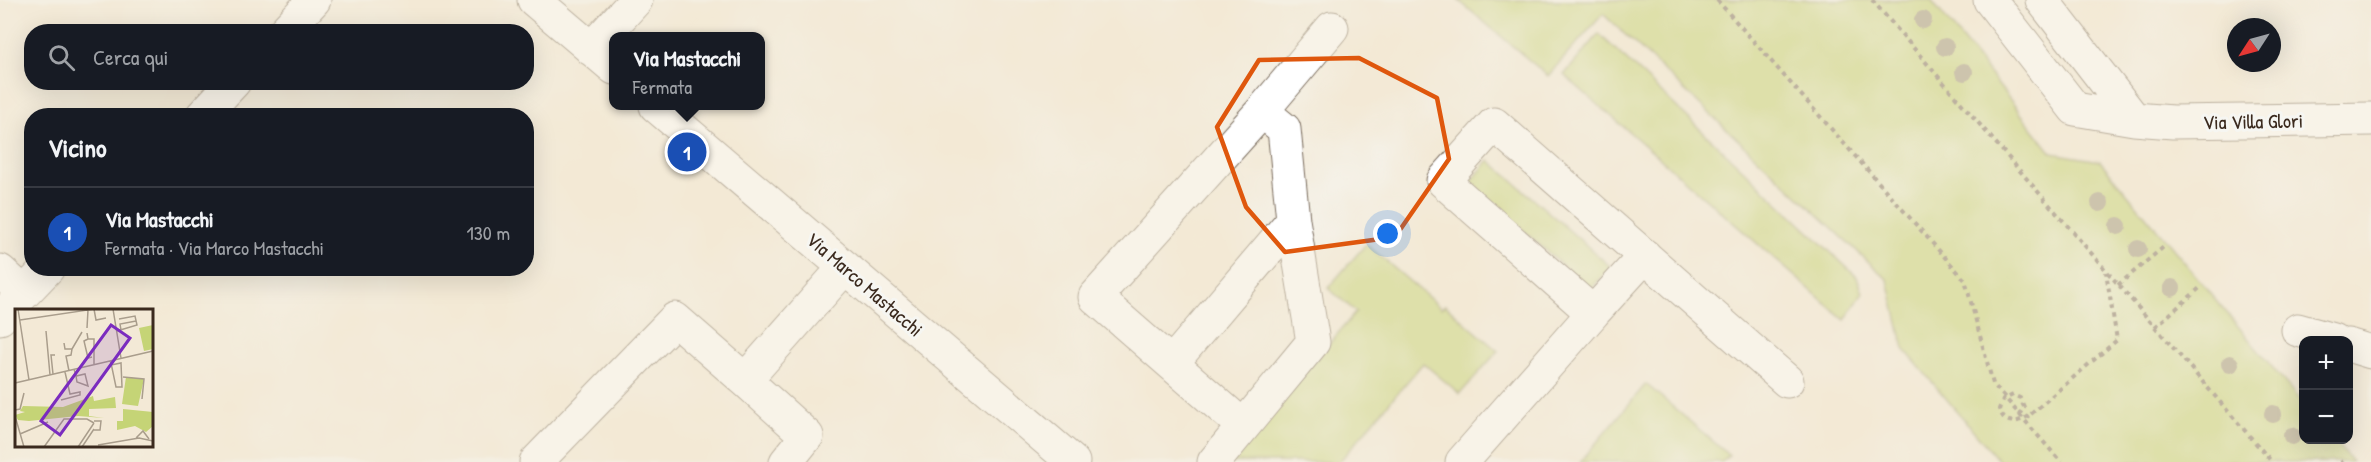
<!DOCTYPE html>
<html lang="it">
<meta charset="utf-8">
<style>
body{margin:0;font-family:"Patrick Hand",sans-serif;background:#20242c;color:#f1f3f6}
.controls{position:absolute;right:18px;bottom:18px;display:grid;overflow:hidden;border-radius:12px;box-shadow:0 6px 24px #0002}
.controls button{width:54px;height:54px;display:grid;place-items:center;padding:0;border:0;border-bottom:2px solid #363941;background:#171b24;color:#f1f3f6;font:30px sans-serif}
.compass{position:absolute;left:2227px;top:18px;width:54px;height:54px;border-radius:50%;background:#171b24;box-shadow:0 6px 24px #0002;rotate:234deg}
.you{position:absolute;left:1388px;top:234px;width:21px;height:21px;margin:-15px;border:4px solid #fff;border-radius:50%;background:#1a73e8;box-shadow:0 0 0 9px #1a73e833}
.badge{display:grid;place-items:center;width:39px;height:39px;border-radius:50%;background:#c8321e;color:#fff;font-size:20px;font-weight:700}
.pin{position:absolute;translate:-50% -50%;border:3px solid #fff;box-shadow:0 2px 6px #0006}
.popup{position:absolute;left:609px;top:32px;width:156px;height:78px;box-sizing:border-box;display:grid;place-content:center;border-radius:12px;background:#171b24;filter:drop-shadow(0 2px 4px #0005);font-size:20px;white-space:nowrap;color:#9ea1a6}
.popup b{font-size:22px;color:#f1f3f6}
.popup::after{content:'';position:absolute;left:50%;top:100%;margin-left:-12px;border:12px solid transparent;border-top-color:#171b24}
.list{margin:0;padding:0;list-style:none}
h2{display:flex;justify-content:space-between;align-items:center;height:78px;margin:0;padding:0 24px;font-size:26px}
h2 small{font-size:20px;font-weight:400;color:#9ea1a6}
.list li{display:grid;grid-template-columns:39px 1fr auto;gap:18px;align-items:center;box-sizing:border-box;height:90px;padding:0 24px;border-top:2px solid #363941}
.list b{display:block;font-size:22px;white-space:nowrap}
.list p{margin:0;font-size:20px;white-space:nowrap;color:#9ea1a6}
.list em{font-size:20px;font-style:normal;color:#9ea1a6}
.icon{flex:none;width:33px;height:33px;fill:none;stroke:currentColor;stroke-width:2;stroke-linecap:round;stroke-linejoin:round}
.map{position:relative;flex:none;width:2371px;height:462px;overflow:hidden}
.search{position:absolute;background:#171b24;box-shadow:0 6px 24px #0002;left:24px;top:24px;width:510px;height:66px;display:flex;align-items:center;gap:15px;box-sizing:border-box;padding:0 21px;border-radius:24px;color:#9ea1a6;font-size:22px}
.panel{position:absolute;background:#171b24;box-shadow:0 6px 24px #0002;left:24px;top:108px;width:510px;height:168px;border-radius:24px}
.map>svg:first-child{display:block}
.green{fill:#c5d476;stroke:#807f4a;stroke-width:1.5}
.lines{fill:none;stroke-linecap:round;stroke-linejoin:round}
.minor-casing{stroke:#7b6d5e;stroke-width:35}
.path{stroke:#7b6d5e;stroke-width:4;stroke-dasharray:4.5 4.5;stroke-linecap:butt}
.minor{stroke:#fff;stroke-width:33}
.path-bridge{stroke:#7b6d5e;stroke-width:4;stroke-dasharray:4.5 4.5;stroke-linecap:butt}
.tree{fill:#a1977d}
.marked{fill:none;stroke:#df570d;stroke-width:4.5;stroke-linejoin:round}
.labels{text-anchor:middle;dominant-baseline:central;stroke-width:6;stroke-linejoin:round;paint-order:stroke}
.street-label{font-size:20px;fill:#3b2a1e;stroke:#f6f6f2}
.inset-road{fill:none;stroke:#a99d8c;stroke-width:1.5}
.view{fill:#7b2cbf;fill-opacity:0.15;stroke:#7b2cbf;stroke-width:3}
.inset-edge{fill:none;stroke:#3b2a1e;stroke-width:3}
</style>
<div class="map">
<svg width="2371" height="462" viewBox="0 0 2371 462">
<rect width="100%" height="100%" fill="#f6f6f2"/>
<filter id="ink" filterUnits="userSpaceOnUse"><feTurbulence type="fractalNoise" baseFrequency=".0167" numOctaves="2"/><feDisplacementMap in="SourceGraphic" scale="12" xChannelSelector="R" yChannelSelector="G"/><feConvolveMatrix kernelMatrix="1 2 1 2 8 2 1 2 1" color-interpolation-filters="sRGB"/></filter>
<filter id="wash" filterUnits="userSpaceOnUse"><feTurbulence type="fractalNoise" baseFrequency=".008" numOctaves="4" result="noise"/><feDisplacementMap in="SourceGraphic" scale="24" xChannelSelector="R" yChannelSelector="G"/><feGaussianBlur stdDeviation="1.35" result="paint"/><feColorMatrix in="noise" values="0 0 0 0 0 0 0 0 0 0 0 0 0 0 0 0 0 1.4 0 .05"/><feComposite in="paint" operator="in"/></filter>
<g filter="url(#wash)">
<rect width="100%" height="100%" fill="#f3e9d6"/>
<path class="green" d="M1458,0H1931L2052,153L2100,161L2303,404L2304,440H2334L2352,462H2000L1904,349L1888,280L1603,14L1548,76Z
M1599,34L1857,277L1863,293L1845,320L1564,75Z
M1489,160L1611,267L1590,290L1470,183Z
M1366,244L1441,308L1445,305L1498,351L1460,394L1423,363L1339,462H1229L1356,312L1328,288Z
M1646,384L1729,455L1722,462H1580Z"/>
</g>
<g filter="url(#ink)">
<g class="lines">
<defs>
<path id="minor" d="M534,0L614,68
M1990,0L2075,109L2134,119L2173,122L2371,119
M2042,0L2134,119
M284,32L314,0
M591,49L636,0
M656,106L1073,462
M1262,111L1332,28
M202,116L234,82
M0,271L24,293
M1593,313L1645,256
M0,318L48,268
M2298,330L2333,340
M2348,345L2371,352
M1172,363L1293,220
M745,380L807,436L786,462
M536,462L675,319L745,380L845,267
M1214,462L1313,342L1293,220L1284,129L1262,111L1095,297L1243,426
M1462,462L1593,313L1443,181L1494,124L1787,381"/>
</defs>
<use href="#minor" class="minor-casing"/>
<path class="path" d="M1717,0L1965,280L1993,384L2061,462
M1872,0L2272,462
M2118,285L2166,245
M2155,327L2201,287
M2031,414L2117,340L2106,272
M2341,462L2343,460"/>
<use href="#minor" class="minor"/>
<path class="path-bridge" d="M2019,415L2024,407L2020,398L2013,395L2003,400L1999,409C2005,427 2019,423 2031,414"/>
</g>
<g class="tree">
<circle cx="1923" cy="20" r="9"/>
<circle cx="1945" cy="47" r="9"/>
<circle cx="1964" cy="72" r="9"/>
<circle cx="2100" cy="203" r="9"/>
<circle cx="2118" cy="226" r="9"/>
<circle cx="2138" cy="249" r="9"/>
<circle cx="2172" cy="288" r="9"/>
<circle cx="2230" cy="364" r="9"/>
<circle cx="2273" cy="414" r="9"/>
<circle cx="2292" cy="436" r="9"/>
</g>
</g>
<path d="M0 0H2371V462H0ZM1359,58L1437,98L1449,159L1395,237L1285,252L1246,207L1217,127L1259,60Z" fill="#f3e9d6" fill-opacity=".55" fill-rule="evenodd"/>
<path class="marked" d="M1359,58L1437,98L1449,159L1395,237L1285,252L1246,207L1217,127L1259,60Z"/>
<g class="labels">
<g class="street-label">
<text transform="translate(2253 121) rotate(-1)">Via Villa Glori</text>
<text transform="translate(865 284) rotate(41)">Via Marco Mastacchi</text>
</g>
</g>
<g transform="translate(15 309)">
<rect width="138" height="138" fill="#f3e9d6"/>
<path d="M138,16V40L129,42L124,19ZM111,68L129,70L123,97L107,95ZM78,87L79,92L100,88L101,99L74,100V107L89,109L63,107L14,112L3,111L0,106L10,103L5,102L8,97L48,98ZM108,100L138,103V117L131,123L120,117L102,121V112H108Z" fill="#c5d476"/>
<path class="inset-road" d="M3,0L14,71M98,0L106,49M5,11L79,0L81,11L91,9M72,19L73,1M106,21L105,15L121,12M31,22L35,66M102,22L122,16L120,7L104,10M72,24L73,30H79V56M73,30L69,32L73,49L77,48M49,34L50,40H57L56,46L51,47L54,62M57,40L67,23M95,52L96,54L101,78H107L106,54L96,56M59,60L61,67L70,65L73,77L62,73L61,67M38,65L36,46H40M108,68L129,70L127,90M0,74L138,42M46,91L65,86V83L55,85L50,63M0,101L5,100L9,84M0,107L9,138M79,112H86L85,121H79M5,125L33,113M121,129L128,122L134,130M83,136L124,129L138,132M29,138L49,110H72L79,114M63,138L79,114M67,138L79,120"/>
<path class="view" d="M96,16L115,29L45,126L26,112Z"/>
<rect width="138" height="138" class="inset-edge"/>
</g>
</svg>
<div class="controls">
<button>+</button>
<button>−</button>
</div>
<svg class="compass" viewBox="-18 -18 36 36"><path d="M0-13l5 13h-10z" fill="#e53935"/><path d="M0 13l5-13h-10z" fill="#9ea1a6"/></svg>
<div class="you"></div>
<div class="pin badge" style="left:687px;top:152px;background:#1a4fb4">1</div>
<div class="popup"><b>Via Mastacchi</b>Fermata</div>
<div class="search"><svg class="icon" aria-label="search" viewBox="0 0 24 24"><circle cx="10" cy="10" r="6"/><path d="M15 15l6 6"/></svg>Cerca qui</div>
<section class="panel">
<h2>Vicino<small></small></h2>
<ul class="list">
<li><span class="badge" style="background:#1a4fb4">1</span><div><b>Via Mastacchi</b><p>Fermata · Via Marco Mastacchi</p></div><em>130 m</em></li>
</ul>
</section>
</div>
